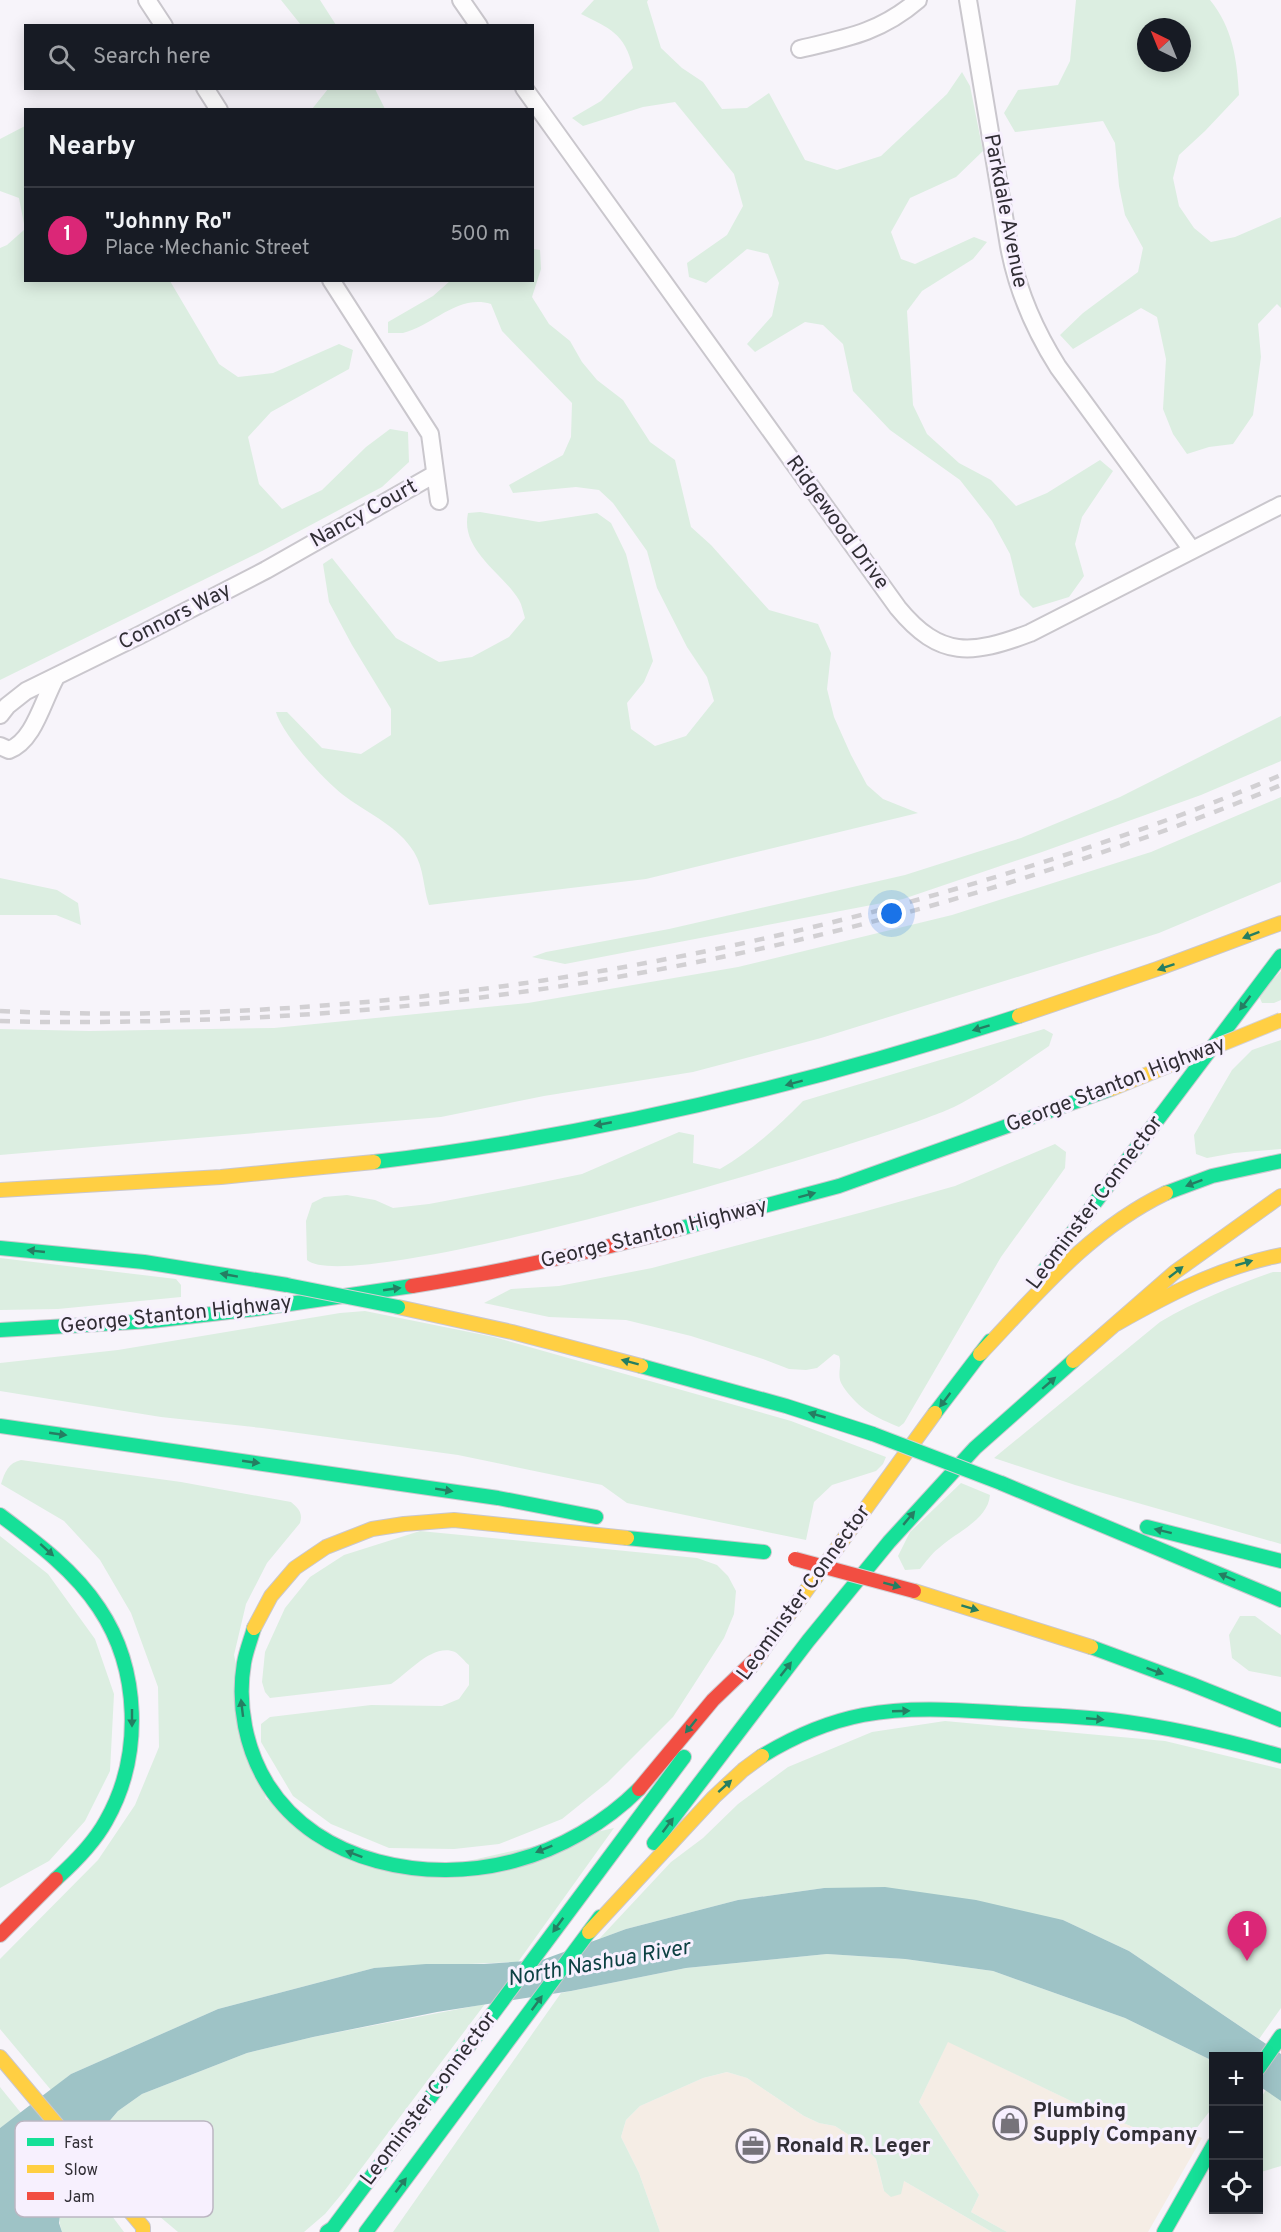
<!DOCTYPE html>
<meta charset="utf-8">
<style>
body{margin:0;font-family:Overpass,sans-serif;background:#242831;color:#f1f3f6}
.controls{position:absolute;right:18px;bottom:18px;display:grid;overflow:hidden;border-radius:0px;box-shadow:0 3px 15px #0003}
.controls button{width:54px;height:54px;display:grid;place-items:center;padding:0;border:0;border-bottom:2px solid #363941;background:#171b24;color:#f1f3f6;font:30px sans-serif}
.compass{position:absolute;left:1137px;top:18px;width:54px;height:54px;border-radius:50%;background:#171b24;box-shadow:0 3px 15px #0003;rotate:317deg}
.you{position:absolute;left:892px;top:914px;width:21px;height:21px;margin:-15px;border:4px solid #fff;border-radius:50%;background:#1a73e8;box-shadow:0 0 0 9px #1a73e833}
.badge{display:grid;place-items:center;width:39px;height:39px;border-radius:50%;background:#db2777;color:#fff;font-size:20px;font-weight:700}
.pin{position:absolute;translate:-50% -50px;filter:drop-shadow(0 2px 3px #0008)}
.pin::after{content:'';position:absolute;top:32px;width:21px;height:18px;background:inherit;clip-path:polygon(0 0,100% 0,50% 100%)}
.list{margin:0;padding:0;list-style:none}
h2{display:flex;justify-content:space-between;align-items:center;height:78px;margin:0;padding:0 24px;font-size:26px}
h2 small{font-size:20px;font-weight:400;color:#9ea1a6}
.list li{display:grid;grid-template-columns:39px 1fr auto;gap:18px;align-items:center;box-sizing:border-box;height:96px;padding:0 24px;border-top:2px solid #363941}
.list b{display:block;font-size:22px;white-space:nowrap}
.list p{margin:0;font-size:20px;white-space:nowrap;color:#9ea1a6}
.list em{font-size:20px;font-style:normal;color:#9ea1a6}
.icon{flex:none;width:33px;height:33px;fill:none;stroke:currentColor;stroke-width:2;stroke-linecap:round;stroke-linejoin:round}
.map{position:relative;flex:none;width:1281px;height:2232px;overflow:hidden}
.search{position:absolute;background:#171b24;box-shadow:0 3px 15px #0003;left:24px;top:24px;width:510px;height:66px;display:flex;align-items:center;gap:15px;box-sizing:border-box;padding:0 21px;border-radius:0px;color:#9ea1a6;font-size:22px}
.panel{position:absolute;background:#171b24;box-shadow:0 3px 15px #0003;left:24px;top:108px;width:510px;height:174px;border-radius:0px}
.map>svg:first-child{display:block}
.commercial{fill:#f5ede5}
.green{fill:#dceee1;fill-rule:evenodd}
.water{fill:#9ec3c6}
.lines{fill:none;stroke-linecap:round;stroke-linejoin:round}
.street-casing{stroke:#cac7cd;stroke-width:20}
.fast-casing{stroke:#cac7cd;stroke-width:16}
.slow-casing{stroke:#cac7cd;stroke-width:16}
.jam-casing{stroke:#cac7cd;stroke-width:16}
.street{stroke:#fefdfe;stroke-width:16}
.fast{stroke:#16e098;stroke-width:14}
.slow{stroke:#ffcf43;stroke-width:14}
.jam{stroke:#f24e42;stroke-width:14}
.rail{stroke:#d2d0d3;stroke-width:4.5;stroke-dasharray:10 10;stroke-linecap:butt}
.fast-bridge-casing{stroke:#d3d1d5;stroke-width:16;stroke-linecap:butt}
.slow-bridge-casing{stroke:#d3d1d5;stroke-width:16;stroke-linecap:butt}
.jam-bridge-casing{stroke:#d3d1d5;stroke-width:16;stroke-linecap:butt}
.fast-bridge{stroke:#16e098;stroke-width:14}
.slow-bridge{stroke:#ffcf43;stroke-width:14}
.jam-bridge{stroke:#f24e42;stroke-width:14}
.oneway{fill:#257e62}
.labels{text-anchor:middle;dominant-baseline:central;stroke-width:6;stroke-linejoin:round;paint-order:stroke}
.street-label{font-size:21px;fill:#312e35;stroke:#f7f0fe}
.poi-label{font-size:21px;font-weight:bold;fill:#312e35;stroke:#f7f0fe;text-anchor:start}
.water-label{font-size:22px;font-style:italic;fill:#0d4143;stroke:#f7f0fe}
.key{fill:#f7f0fe;stroke:#bcb6c2;stroke-width:1.5}
.key-label{font-size:16px;fill:#312e35}
</style>
<div class="map">
<svg width="1281" height="2232" viewBox="0 0 1281 2232">
<rect width="100%" height="100%" fill="#f7f4fa"/>
<path class="commercial" d="M948,2041L1069,2100L1166,2141L1192,2134L1202,2138L1148,2232H1007L971,2212L979,2195L919,2102Z
M727,2072L747,2078L804,2116L819,2123L835,2126L857,2140L876,2159L884,2191L904,2181L992,2232H660L639,2173L621,2137L626,2120L640,2106L703,2078Z"/>
<path class="green" d="M281,0H320L336,25H301Z
M594,0H648L647,2L661,48L682,68L703,82L722,109L747,108L769,93L805,160L837,170L881,156L947,94L962,72L970,86L983,151L956,177L910,198L891,232L901,259L915,264L974,237L987,242L973,259L922,291L907,311L913,405L927,434L959,463L991,480L1016,506L1047,493L1100,460L1113,471L1082,517L1075,544L1084,576L1069,597L1033,608L1020,595L1010,554L992,521L960,480L890,430L853,391L843,344L823,325L805,322L755,352L747,344L772,316L779,283L768,254L747,249L706,283L689,277L687,263L727,235L743,206L734,174L675,102L643,107L583,126L572,118L601,101L633,68C625,33 609,28 581,14Z
M1076,0H1210C1233,28 1237,60 1239,95L1205,131L1179,155L1173,178L1179,206L1194,228L1211,242L1235,237L1281,217V308L1277,304L1258,324L1261,357L1253,415L1233,444L1209,447L1187,454L1173,434L1163,409L1166,359L1157,317L1141,308L1073,349L1060,335L1083,313L1138,272L1143,248L1125,215L1119,186L1115,143L1103,121L1015,132L1004,113L1018,90L1058,85L1070,61ZM1146,27H1182V63H1146Z
M328,89H375L385,109H312Z
M25,126L26,280L170,281L219,364L238,377L273,373L339,344L353,350L349,369L271,412L248,437L259,484L282,509L322,490L366,447L390,429L408,432L409,462L382,487L264,550L0,680V248L7,245L25,229L19,198L0,191V139Z
M533,249L540,250L541,269L532,297L549,324L570,341L582,362L597,380L623,400L650,442L675,460L691,527L711,545L769,610L818,624L831,653L827,689L834,717L851,755L867,785L883,799L918,813L646,879L429,905C423,887 424,868 414,852C399,827 369,814 346,797C326,783 282,734 276,712H287L322,748L361,754L391,735V709L352,645L329,602L323,564L332,558L396,638L439,662L472,657L509,637L525,618C523,612 522,605 519,600C502,572 460,550 468,513L480,512L539,522L597,513L611,523L626,554L653,661L644,682L627,703L631,729L655,746L686,736L714,701L707,677L687,647L657,588L647,551L613,503L599,490L576,487L513,493L509,485L563,455L571,437L572,403L502,331L491,304C457,294 433,326 403,333C398,333 393,333 388,333V322L433,296L450,281L532,280Z
M1281,716V761L1201,795L1042,852L903,899L565,964L532,957L546,952L669,929L905,875L1021,838L1120,797Z
M1281,797V882L1159,933L821,1038L693,1072L544,1096L441,1117L0,1155V1029L89,1031L274,1028L528,1003L738,967L952,915L1151,852Z
M0,878L57,890L78,903L81,925L56,915H0Z
M1281,971V1000L1274,1003H1262L1259,996Z
M1044,1029L1053,1034L1049,1046C1019,1066 985,1092 954,1107C882,1141 351,1299 307,1260L306,1221L312,1203L324,1197L347,1195L375,1200L393,1208L429,1204L519,1187L582,1174L679,1132L694,1135L693,1163L720,1169C751,1151 778,1127 803,1101Z
M1281,1040V1149L1234,1153L1207,1158L1196,1154L1194,1135L1232,1070L1252,1050Z
M1055,1144L1066,1152L1065,1168L1001,1257L904,1423L899,1427C876,1417 863,1412 847,1392C845,1389 841,1384 840,1380C838,1371 842,1365 839,1356L834,1354L817,1368L806,1370L789,1369L763,1359L691,1336L626,1320L549,1317L484,1303L511,1289L559,1286L652,1268L863,1212L955,1186Z
M0,1258L176,1279L181,1285V1297L58,1309L0,1310Z
M1273,1272H1281V1544L1075,1485L994,1458L1160,1322C1196,1301 1233,1286 1273,1272Z
M365,1311L494,1337L791,1421L886,1457L883,1464L876,1471L832,1485L814,1502L806,1540L627,1503L602,1485L458,1455L262,1428L161,1417L0,1391V1363L118,1350L340,1313Z
M21,1460L181,1482L291,1502C299,1509 303,1513 300,1523L267,1563L246,1604L234,1655L266,1799L406,1875L614,1828L518,1962L374,1968L218,2009L71,2074L51,2090L0,2029V1959L98,1860L135,1805L159,1747L158,1687L131,1613L100,1560L64,1521L1,1484C5,1472 8,1463 21,1460Z
M961,1483L990,1495C988,1520 956,1532 939,1548C931,1554 926,1562 920,1569L905,1570L898,1556L910,1532Z
M420,1531L697,1558L717,1565L728,1576L736,1591L734,1614L724,1638L673,1717L608,1782L562,1819L499,1844L454,1849L389,1848L331,1824L293,1796L261,1742V1724L270,1717L371,1705L442,1706L459,1699L469,1685V1665C465,1662 460,1655 455,1652C432,1643 409,1673 391,1684L270,1698L265,1692L262,1682L265,1652L285,1608L310,1577L344,1555Z
M0,1536L48,1574L95,1639L114,1694L110,1771L85,1821L49,1861L0,1888Z
M1240,1616H1255L1281,1635V1677L1249,1671L1232,1658L1229,1635Z
M945,1721L1165,1741L1281,1769V2008L1259,2039L1129,1951L1063,1920L824,1888L738,1900L626,1929L599,1939L671,1862L703,1838L738,1804L788,1767L872,1732Z
M827,1954L905,1959L993,1971L1125,2018L1213,2061V2107L1192,2134L1166,2141L1069,2100L948,2042L919,2102L979,2195L971,2212L1007,2232H992L904,2181L901,2194L891,2197L884,2191L876,2159L857,2140L835,2126L819,2123L804,2116L747,2078L727,2072L703,2078L640,2106L626,2120L621,2137L639,2173L660,2232H393L561,1993L686,1968Z
M485,2004L345,2190L325,2214L304,2232H178L159,2216L94,2140L118,2111L142,2094L247,2053L313,2037Z
M1281,2066V2166L1261,2172L1259,2175V2101Z
M0,2087L21,2113L0,2128Z
M73,2164L124,2232H62C54,2210 64,2185 73,2164Z"/>
<path class="water" d="M885,1887L976,1900L1063,1920L1129,1951L1281,2054V2101L1259,2086L1258,2056H1214L1213,2061L1125,2018L993,1971L905,1959L827,1954L686,1968L571,1991L437,2012L313,2037L247,2053L142,2094L118,2111L73,2164L63,2188L59,2223L62,2232H0V2128L71,2074L218,2009L374,1968L426,1964H484L542,1960L626,1929L738,1900L824,1888Z"/>
<g class="lines">
<defs>
<path id="street" d="M147,0L164,26
M461,0L479,26
M968,0L1009,246C1017,290 1034,329 1058,367L1192,550
M800,49C847,38 881,32 918,0
M205,88L219,110
M524,88L898,608C940,659 972,655 1030,633L1281,505
M331,280L430,434L439,501
M0,715L7,706L26,691L140,635L266,570L435,474
M0,746L9,750C34,741 43,700 56,677"/>
<path id="fast" d="M374,1162C593,1136 809,1084 1019,1016
M1166,1193L1212,1176L1281,1161
M678,1229L839,1186L1111,1089
M0,1248L144,1262L287,1285
M1042,1273L1281,956
M0,1330L151,1321L255,1309L412,1286
M641,1366L786,1406L873,1434
M935,1413L990,1341
M0,1426L498,1498L596,1517
M1001,1483L1281,1600
M0,1515C36,1542 74,1570 99,1608C140,1669 143,1756 106,1821C94,1843 75,1862 56,1879
M1147,1527L1281,1561
M627,1538L764,1552
M254,1628C251,1639 246,1651 244,1663C237,1705 246,1750 268,1785C318,1864 428,1884 514,1861C560,1849 605,1823 639,1789
M1091,1647L1191,1684L1281,1720
M762,1756C793,1737 827,1722 863,1715C910,1706 960,1710 1008,1713C1042,1715 1077,1716 1112,1720C1169,1727 1225,1740 1281,1756
M654,1843L808,1641L889,1542L975,1448L1073,1361
M1258,2069L1281,2036
M327,2232L333,2228
M330,2232L684,1757
M366,2232L600,1917
M1164,2232L1214,2144"/>
<path id="slow" d="M1019,1016L1157,969L1281,923
M0,1190L221,1177L374,1162
M398,1307L512,1332L641,1366
M1116,1324C1169,1294 1221,1267 1281,1255
M980,1354C1037,1294 1089,1230 1166,1193
M1073,1361L1175,1272L1281,1196
M914,1591L1091,1647
M254,1628L271,1596L295,1568L326,1547L372,1529L404,1524L454,1520L627,1538
M750,1668L935,1413
M589,1932L714,1797L743,1770L762,1756
M0,2057L143,2227V2232"/>
<path id="jam" d="M412,1286C502,1272 590,1252 678,1229
M639,1789L713,1700L761,1654
M0,1935L56,1879"/>
</defs>
<use href="#street" class="street-casing"/>
<use href="#fast" class="fast-casing"/>
<use href="#slow" class="slow-casing"/>
<use href="#jam" class="jam-casing"/>
<use href="#street" class="street"/>
<use href="#fast" class="fast"/>
<use href="#slow" class="slow"/>
<use href="#jam" class="jam"/>
<path class="rail" d="M0,1011C337,1026 680,974 1002,875C1096,846 1190,814 1281,775
M0,1021C64,1023 128,1022 191,1020C468,1012 743,965 1008,883C1100,854 1192,823 1281,785"/>
<defs>
<path id="fast-bridge" d="M287,1285L398,1307
M873,1434L1001,1483"/>
<path id="slow-bridge" d="M1111,1089L1281,1020"/>
<path id="jam-bridge" d="M795,1559L914,1591"/>
</defs>
<use href="#fast-bridge" class="fast-bridge-casing"/>
<use href="#slow-bridge" class="slow-bridge-casing"/>
<use href="#jam-bridge" class="jam-bridge-casing"/>
<use href="#fast-bridge" class="fast-bridge"/>
<use href="#slow-bridge" class="slow-bridge"/>
<use href="#jam-bridge" class="jam-bridge"/>
</g>
<defs><path id="oneway-solid" d="M-6-.8H1V-3.2L6.5 0L1 3.2V.8H-6Z" transform="scale(1.5)"/></defs>
<g class="oneway">
<use href="#oneway-solid" transform="translate(1251 935) rotate(159)"/>
<use href="#oneway-solid" transform="translate(1166 967) rotate(161)"/>
<use href="#oneway-solid" transform="translate(1245 1003) rotate(127)"/>
<use href="#oneway-solid" transform="translate(981 1028) rotate(163)"/>
<use href="#oneway-solid" transform="translate(794 1083) rotate(165)"/>
<use href="#oneway-solid" transform="translate(603 1124) rotate(169)"/>
<use href="#oneway-solid" transform="translate(1194 1183) rotate(159)"/>
<use href="#oneway-solid" transform="translate(807 1195) rotate(-15)"/>
<use href="#oneway-solid" transform="translate(36 1251) rotate(-174)"/>
<use href="#oneway-solid" transform="translate(1244 1263) rotate(-16)"/>
<use href="#oneway-solid" transform="translate(1176 1272) rotate(-38)"/>
<use href="#oneway-solid" transform="translate(229 1275) rotate(-170)"/>
<use href="#oneway-solid" transform="translate(392 1289) rotate(-8)"/>
<use href="#oneway-solid" transform="translate(630 1362) rotate(-165)"/>
<use href="#oneway-solid" transform="translate(1049 1383) rotate(-41)"/>
<use href="#oneway-solid" transform="translate(945 1400) rotate(127)"/>
<use href="#oneway-solid" transform="translate(817 1415) rotate(-164)"/>
<use href="#oneway-solid" transform="translate(58 1434) rotate(8)"/>
<use href="#oneway-solid" transform="translate(251 1462) rotate(8)"/>
<use href="#oneway-solid" transform="translate(444 1490) rotate(9)"/>
<use href="#oneway-solid" transform="translate(909 1518) rotate(-50)"/>
<use href="#oneway-solid" transform="translate(1163 1531) rotate(-166)"/>
<use href="#oneway-solid" transform="translate(47 1550) rotate(42)"/>
<use href="#oneway-solid" transform="translate(1227 1577) rotate(-157)"/>
<use href="#oneway-solid" transform="translate(892 1585) rotate(15)"/>
<use href="#oneway-solid" transform="translate(970 1608) rotate(17)"/>
<use href="#oneway-solid" transform="translate(786 1669) rotate(-52)"/>
<use href="#oneway-solid" transform="translate(1155 1671) rotate(20)"/>
<use href="#oneway-solid" transform="translate(242 1708) rotate(-97)"/>
<use href="#oneway-solid" transform="translate(901 1711) rotate(-2)"/>
<use href="#oneway-solid" transform="translate(132 1718) rotate(90)"/>
<use href="#oneway-solid" transform="translate(1095 1719) rotate(5)"/>
<use href="#oneway-solid" transform="translate(691 1726) rotate(129)"/>
<use href="#oneway-solid" transform="translate(725 1786) rotate(-42)"/>
<use href="#oneway-solid" transform="translate(668 1825) rotate(-53)"/>
<use href="#oneway-solid" transform="translate(544 1849) rotate(158)"/>
<use href="#oneway-solid" transform="translate(354 1854) rotate(-159)"/>
<use href="#oneway-solid" transform="translate(558 1925) rotate(126)"/>
<use href="#oneway-solid" transform="translate(537 2003) rotate(-54)"/>
<use href="#oneway-solid" transform="translate(401 2185) rotate(-53)"/>
</g>
<defs>
<symbol id="shop-ring" viewBox="-11 -11 22 22"><circle r="9.5" fill="#f7f0fe" stroke="#76737a" stroke-width="1.5"/><path d="M-5-2.5h2.3a2.7 3.5 0 0 1 5.4 0H5L5.5 6h-11ZM-1.5-2.5h3a1.5 2.3 0 0 0-3 0Z" fill="#76737a"/></symbol>
<symbol id="office-ring" viewBox="-11 -11 22 22"><circle r="9.5" fill="#f7f0fe" stroke="#76737a" stroke-width="1.5"/><path d="M-6-3h4V-5.5h4V-3h4V5H-6ZM-1-4.5V-3h2v-1.5ZM-6 0V1H6V0Z" fill="#76737a"/></symbol>
</defs>
<g fill-rule="evenodd">
<use href="#shop-ring" x="991" y="2104" width="38" height="38"/>
<use href="#office-ring" x="734" y="2127" width="38" height="38"/>
</g>
<g class="labels">
<g class="street-label">
<text transform="translate(1005 211) rotate(79)">Parkdale Avenue</text>
<text transform="translate(364 514) rotate(-29)">Nancy Court</text>
<text transform="translate(837 523) rotate(54)">Ridgewood Drive</text>
<text transform="translate(175 617) rotate(-27)">Connors Way</text>
<text transform="translate(1116 1085) rotate(-21)">George Stanton Highway</text>
<text transform="translate(1095 1203) rotate(-53)">Leominster Connector</text>
<text transform="translate(654 1234) rotate(-14)">George Stanton Highway</text>
<text transform="translate(176 1315) rotate(-6)">George Stanton Highway</text>
<text transform="translate(804 1593) rotate(-54)">Leominster Connector</text>
<text transform="translate(429 2099) rotate(-53)">Leominster Connector</text>
</g>
<g class="poi-label">
<text x="1033" y="2111">Plumbing<tspan x="1033" dy="24">Supply Company</tspan></text>
<text x="776" y="2146">Ronald R. Leger</text>
</g>
<g class="water-label">
<text transform="translate(599 1964) rotate(-10)">North Nashua River</text>
</g>
</g>
<rect x="15" y="2121" width="198" height="96" rx="9" class="key"/>
<rect x="27" y="2138" width="27" height="8" fill="#16e098"/>
<rect x="27" y="2165" width="27" height="8" fill="#ffcf43"/>
<rect x="27" y="2192" width="27" height="8" fill="#f24e42"/>
<g class="key-label">
<text x="64" y="2148">Fast</text>
<text x="64" y="2175">Slow</text>
<text x="64" y="2202">Jam</text>
</g>
</svg>
<div class="controls">
<button>+</button>
<button>−</button>
<button><svg class="icon" aria-label="locate" viewBox="0 0 24 24"><circle cx="12" cy="12" r="6"/><path d="M12 2v4M12 18v4M2 12h4M18 12h4"/></svg></button>
</div>
<svg class="compass" viewBox="-18 -18 36 36"><path d="M0-13l5 13h-10z" fill="#e53935"/><path d="M0 13l5-13h-10z" fill="#9ea1a6"/></svg>
<div class="you"></div>
<div class="pin badge" style="left:1247px;top:1961px">1</div>
<div class="search"><svg class="icon" aria-label="search" viewBox="0 0 24 24"><circle cx="10" cy="10" r="6"/><path d="M15 15l6 6"/></svg>Search here</div>
<section class="panel">
<h2>Nearby<small></small></h2>
<ul class="list">
<li><span class="badge">1</span><div><b>&quot;Johnny Ro&quot;</b><p>Place · Mechanic Street</p></div><em>500 m</em></li>
</ul>
</section>
</div>
